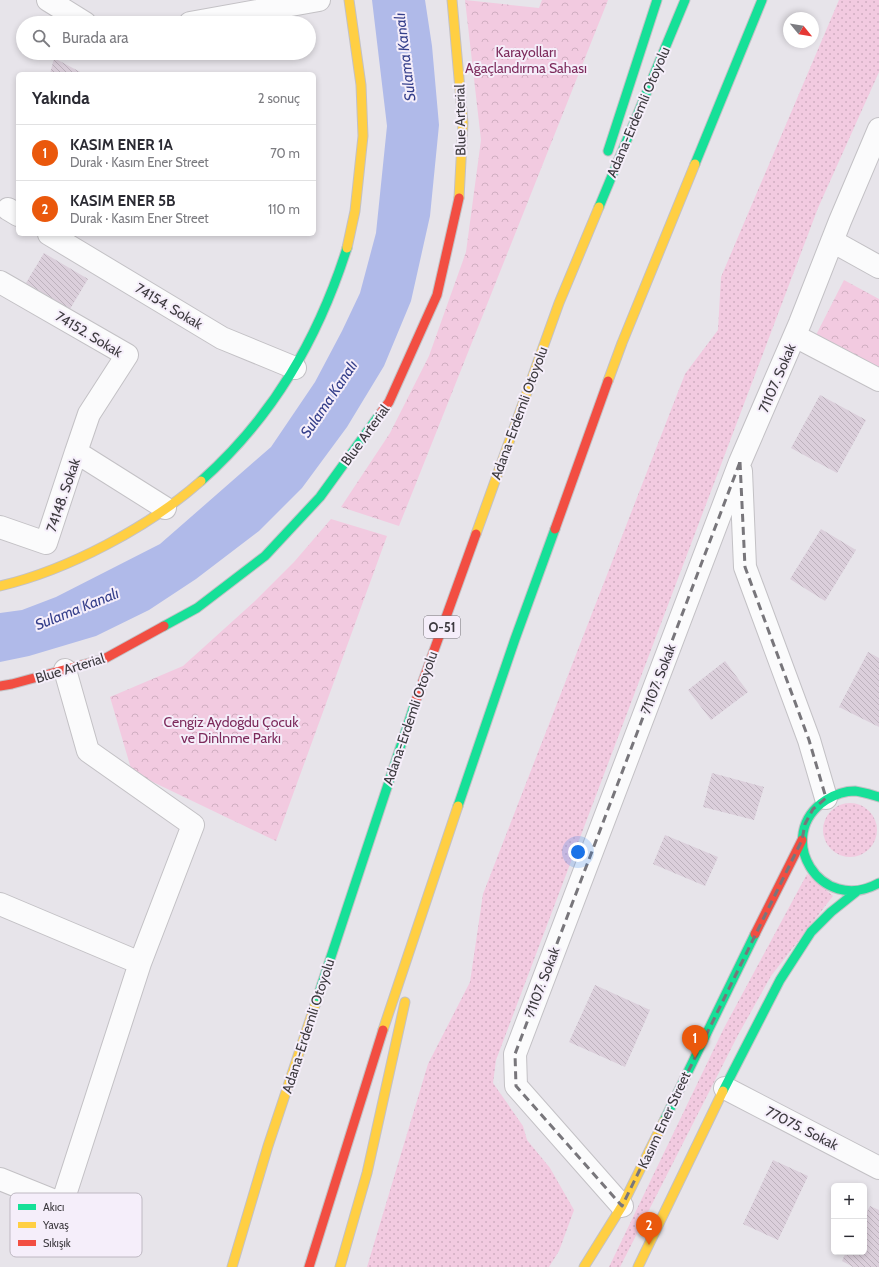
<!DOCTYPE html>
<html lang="tr">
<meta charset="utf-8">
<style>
body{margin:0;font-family:Cabin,sans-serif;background:#f2f2f3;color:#2b2b33}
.controls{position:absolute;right:12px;bottom:12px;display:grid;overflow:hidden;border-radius:6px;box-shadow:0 2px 6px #0003}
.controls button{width:36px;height:36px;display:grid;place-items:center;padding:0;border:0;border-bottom:1px solid #e1e1e2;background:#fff;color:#2b2b33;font:20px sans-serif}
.compass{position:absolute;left:783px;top:12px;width:36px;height:36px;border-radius:50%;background:#fff;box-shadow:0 2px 6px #0003;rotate:120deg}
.you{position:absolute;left:578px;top:852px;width:14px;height:14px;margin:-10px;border:3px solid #fff;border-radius:50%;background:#1a73e8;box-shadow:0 0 0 6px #1a73e833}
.badge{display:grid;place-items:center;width:26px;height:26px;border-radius:50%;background:#ea580c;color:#fff;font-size:13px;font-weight:700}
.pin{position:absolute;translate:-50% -33px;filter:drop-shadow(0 1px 2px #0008)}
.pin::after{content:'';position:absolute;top:21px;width:14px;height:12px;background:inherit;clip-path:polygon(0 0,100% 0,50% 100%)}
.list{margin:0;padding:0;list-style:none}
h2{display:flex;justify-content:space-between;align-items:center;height:52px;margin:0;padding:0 16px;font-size:17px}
h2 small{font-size:13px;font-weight:400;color:#7c7c81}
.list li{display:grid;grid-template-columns:26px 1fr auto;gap:12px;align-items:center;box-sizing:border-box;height:56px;padding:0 16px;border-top:1px solid #e1e1e2}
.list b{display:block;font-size:15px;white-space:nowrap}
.list p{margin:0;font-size:13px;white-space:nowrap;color:#7c7c81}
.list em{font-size:13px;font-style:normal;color:#7c7c81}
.icon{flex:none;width:22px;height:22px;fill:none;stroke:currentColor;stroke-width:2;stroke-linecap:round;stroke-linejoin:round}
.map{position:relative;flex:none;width:879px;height:1267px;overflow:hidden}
.search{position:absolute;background:#fff;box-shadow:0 2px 6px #0003;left:16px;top:16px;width:300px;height:44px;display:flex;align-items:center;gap:10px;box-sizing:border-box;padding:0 14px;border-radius:22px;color:#7c7c81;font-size:15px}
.panel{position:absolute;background:#fff;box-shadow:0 2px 6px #0003;left:16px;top:72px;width:300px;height:164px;border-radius:6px}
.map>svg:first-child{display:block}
.grass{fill:url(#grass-dots)}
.forest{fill:url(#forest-crowns)}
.water{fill:#b0bae9}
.building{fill:url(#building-back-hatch)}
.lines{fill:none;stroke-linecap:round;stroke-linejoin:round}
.street-casing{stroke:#c3c1c5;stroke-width:24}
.fast-casing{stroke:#c3c1c5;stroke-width:11}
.slow-casing{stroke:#c3c1c5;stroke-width:11}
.jam-casing{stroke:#c3c1c5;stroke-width:11}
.street{stroke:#fbfbfc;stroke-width:22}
.fast{stroke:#16e098;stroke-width:9}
.slow{stroke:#ffcf43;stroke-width:9}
.jam{stroke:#f24e42;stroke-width:9}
.marked{fill:none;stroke:#78767b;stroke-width:3;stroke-dasharray:8 5;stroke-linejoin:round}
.labels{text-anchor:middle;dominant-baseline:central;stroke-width:4;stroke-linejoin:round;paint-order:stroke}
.shield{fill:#f5eefa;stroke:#747077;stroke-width:1}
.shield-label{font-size:13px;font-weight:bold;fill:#3d3a3f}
.park-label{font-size:14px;fill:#7d2b5c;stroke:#f5eefa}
.street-label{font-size:14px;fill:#3d3a3f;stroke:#f5eefa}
.water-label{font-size:15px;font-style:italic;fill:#353f8b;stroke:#f5eefa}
.key{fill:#f5eefa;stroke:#beb8c2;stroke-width:1}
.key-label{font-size:11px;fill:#3d3a3f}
</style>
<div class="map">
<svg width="879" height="1267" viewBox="0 0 879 1267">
<defs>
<pattern id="grass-dots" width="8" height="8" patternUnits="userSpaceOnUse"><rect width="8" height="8" fill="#f2cae0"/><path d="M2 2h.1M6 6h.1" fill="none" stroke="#d0aec1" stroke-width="1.8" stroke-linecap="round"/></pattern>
<pattern id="forest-crowns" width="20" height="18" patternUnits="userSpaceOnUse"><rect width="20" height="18" fill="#f2cae0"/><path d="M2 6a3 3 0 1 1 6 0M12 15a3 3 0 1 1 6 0" fill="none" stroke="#d0aec1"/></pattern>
<pattern id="building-back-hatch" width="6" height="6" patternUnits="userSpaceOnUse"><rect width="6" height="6" fill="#dbcfdb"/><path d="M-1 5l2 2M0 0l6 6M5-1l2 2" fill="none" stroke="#bdb2bd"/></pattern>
</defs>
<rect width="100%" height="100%" fill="#e7e4ea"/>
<path class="grass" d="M839,0H879V72L818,208L496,1060L493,1083L523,1126L527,1140L550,1168L574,1210L559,1251L549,1267H367L428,1064L470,982L483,894L685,374L718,330L721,277Z
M823 830a27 27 0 1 1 54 0a27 27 0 1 1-54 0Z
M807,874L833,896L771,976L738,1035L620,1267H609L724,1028Z"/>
<path class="forest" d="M465,0L539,8L542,0H608L399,526L341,507L390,433L429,356L466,252L481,140Z
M844,280L879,299V368L816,335Z
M331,519L387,536L276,841L132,772L110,697L183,666L255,601L294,562Z"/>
<path class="water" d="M372,0H425L432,46L439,125L430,216L411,301L384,366L347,427L302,488L259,531L196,579L149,610L96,636L29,656L0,662V613L22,610L56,597L160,544L271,447L315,382L342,331L360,293L376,233L387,126Z"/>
<path class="building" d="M54,58L84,74H50Z
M44,253L88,279L70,309L26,283Z
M820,395L866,420L837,473L791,448Z
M821,529L856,550L825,601L790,579Z
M868,652L879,658V727L839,707Z
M725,661L748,692L711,720L688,690Z
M712,773L764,787L754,820L703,807Z
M665,835L718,857L705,886L653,864Z
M595,985L650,1010L625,1067L569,1042Z
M773,1160L808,1176L778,1240L743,1224Z
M870,1206L879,1210V1267H853L842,1261L846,1252H864V1217Z"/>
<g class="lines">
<defs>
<path id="street" d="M48,0L85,23
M190,23L319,0
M8,209L18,215
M49,234L222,338L295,368
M832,241L879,267
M0,282L127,355L89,414L76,452
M795,336L879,380
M741,471L745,567L809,740L826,798
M0,527L46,543L76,452L165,508
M65,670L88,751L193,825L140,963
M0,904L140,963L62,1204L0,1179
M725,1088L879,1168
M622,1206L516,1086L515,1054L740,462L800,323L840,221L879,129"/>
<path id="fast" d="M608,151L657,0
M695,164L762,0
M599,207L685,0
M201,481C273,417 318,339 347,248
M164,626L197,608L265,556L320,497L380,414
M879,797C872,795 863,792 855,791C845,791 834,795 826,800C772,835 820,916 879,883
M458,806L515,639L555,529
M315,1005L415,703
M723,1091L780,980L811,932L831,912L856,892
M664,1121L755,934"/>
<path id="slow" d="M452,0L463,123L459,198
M347,248L355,211L363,136L361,85L349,0
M608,381L622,343L695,164
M476,534L559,303L599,207
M0,586C68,570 149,527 201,481
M383,1030L458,806
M232,1267L268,1146L315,1005
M340,1267L367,1173L405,1002
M584,1267L622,1206L664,1121
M638,1267L723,1091"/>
<path id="jam" d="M380,414L389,402L437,295L459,198
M555,529L608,381
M0,686L12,684L104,659L164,626
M415,703L476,534
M755,934L802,840
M309,1267L383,1030"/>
</defs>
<use href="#street" class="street-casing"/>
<use href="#fast" class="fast-casing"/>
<use href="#slow" class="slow-casing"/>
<use href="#jam" class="jam-casing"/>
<use href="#street" class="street"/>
<use href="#fast" class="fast"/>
<use href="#slow" class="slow"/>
<use href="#jam" class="jam"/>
</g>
<path class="marked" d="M740,462L745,567L809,740L826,798L813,809L805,824L802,840L622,1206L516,1086L515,1054Z"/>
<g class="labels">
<rect class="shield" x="424" y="616" width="36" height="22" rx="3"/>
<g class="shield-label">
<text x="442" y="627">O-51</text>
</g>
<g class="park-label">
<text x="526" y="52">Karayolları<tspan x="526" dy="16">Ağaçlandırma Sahası</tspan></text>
<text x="231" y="722">Cengiz Aydoğdu Çocuk<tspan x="231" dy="16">ve Dinlnme Parkı</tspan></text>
</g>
<g class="street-label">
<text transform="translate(638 112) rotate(-67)">Adana-Erdemli Otoyolu</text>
<text transform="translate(460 120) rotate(-91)">Blue Arterial</text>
<text transform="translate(169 306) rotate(31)">74154. Sokak</text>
<text transform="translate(89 334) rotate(31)">74152. Sokak</text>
<text transform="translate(777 378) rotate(-67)">71107. Sokak</text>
<text transform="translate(519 413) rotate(-70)">Adana-Erdemli Otoyolu</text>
<text transform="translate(365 435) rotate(-54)">Blue Arterial</text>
<text transform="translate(63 495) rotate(-71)">74148. Sokak</text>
<text transform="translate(70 668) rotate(-17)">Blue Arterial</text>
<text transform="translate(658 679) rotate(-69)">71107. Sokak</text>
<text transform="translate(410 718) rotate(-71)">Adana-Erdemli Otoyolu</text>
<text transform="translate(542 982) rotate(-69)">71107. Sokak</text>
<text transform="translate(308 1026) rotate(-72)">Adana-Erdemli Otoyolu</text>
<text transform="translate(664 1120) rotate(-65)">Kasım Ener Street</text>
<text transform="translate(802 1128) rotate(27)">77075. Sokak</text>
</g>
<g class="water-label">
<text transform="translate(405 57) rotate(-97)">Sulama Kanalı</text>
<text transform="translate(329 399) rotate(-56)">Sulama Kanalı</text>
<text transform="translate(77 609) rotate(-22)">Sulama Kanalı</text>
</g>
</g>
<rect x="10" y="1193" width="132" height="64" rx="6" class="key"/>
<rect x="18" y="1204" width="18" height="6" fill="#16e098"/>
<rect x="18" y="1222" width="18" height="6" fill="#ffcf43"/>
<rect x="18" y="1240" width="18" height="6" fill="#f24e42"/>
<g class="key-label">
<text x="43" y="1211">Akıcı</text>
<text x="43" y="1229">Yavaş</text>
<text x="43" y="1247">Sıkışık</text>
</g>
</svg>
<div class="controls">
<button>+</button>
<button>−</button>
</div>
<svg class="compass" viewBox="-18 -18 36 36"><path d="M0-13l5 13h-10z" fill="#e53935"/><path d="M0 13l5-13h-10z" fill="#7c7c81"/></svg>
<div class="you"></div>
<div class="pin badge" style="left:695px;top:1058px">1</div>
<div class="pin badge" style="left:649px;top:1245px">2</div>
<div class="search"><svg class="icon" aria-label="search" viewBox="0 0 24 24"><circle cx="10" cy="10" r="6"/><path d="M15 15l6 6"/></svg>Burada ara</div>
<section class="panel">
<h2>Yakında<small>2 sonuç</small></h2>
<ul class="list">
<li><span class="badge">1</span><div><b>KASIM ENER 1A</b><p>Durak · Kasım Ener Street</p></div><em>70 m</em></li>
<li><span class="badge">2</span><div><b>KASIM ENER 5B</b><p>Durak · Kasım Ener Street</p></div><em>110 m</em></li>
</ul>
</section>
</div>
